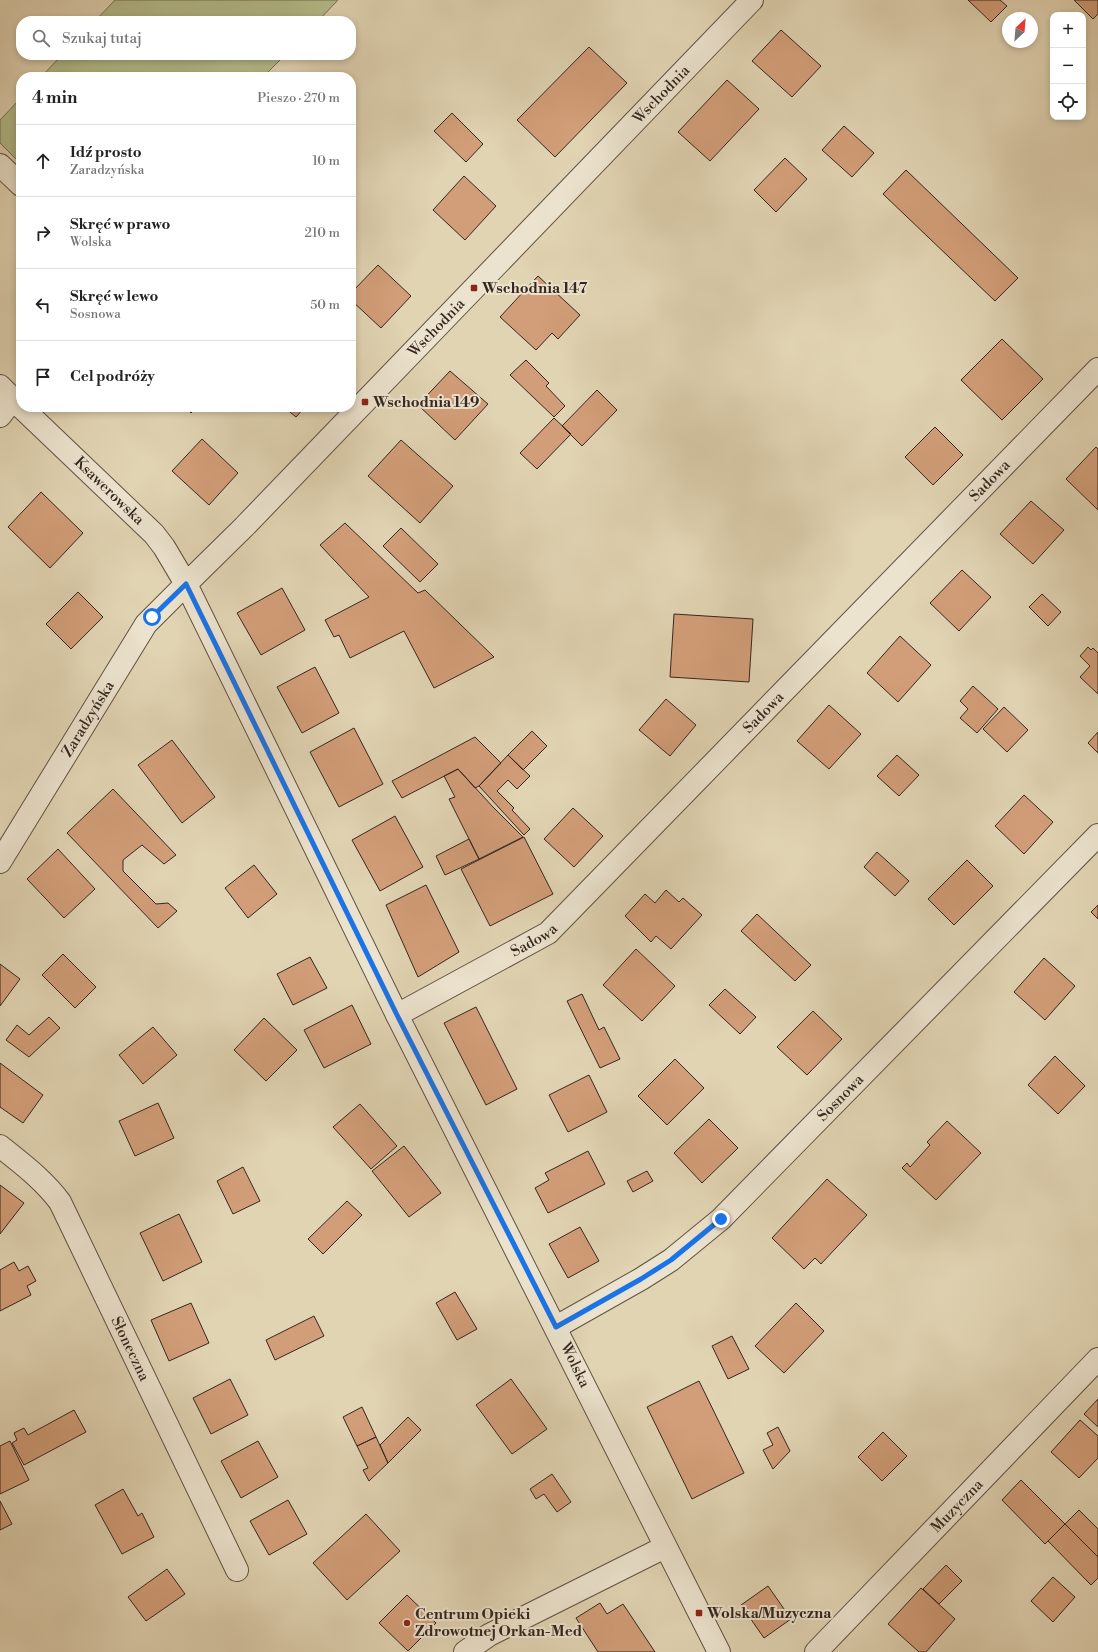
<!DOCTYPE html>
<html lang="pl">
<meta charset="utf-8">
<style>
body{margin:0;font-family:"Libre Bodoni",serif;background:#f6f6f6;color:#222}
.controls{position:absolute;right:12px;top:12px;display:grid;overflow:hidden;border-radius:8px;box-shadow:0 2px 6px #0003}
.controls button{width:36px;height:36px;display:grid;place-items:center;padding:0;border:0;border-bottom:1px solid #e0e0e0;background:#fff;color:#222;font:20px sans-serif}
.compass{position:absolute;left:1002px;top:12px;width:36px;height:36px;border-radius:50%;background:#fff;box-shadow:0 2px 6px #0003;rotate:26deg}
.stop{position:absolute;width:12px;height:12px;margin:-9px;border:3px solid #1a73e8;border-radius:50%;background:#fff}
.stop.end{background:#1a73e8;border-color:#fff;box-shadow:0 1px 4px #0008}
.list{margin:0;padding:0;list-style:none}
h2{display:flex;justify-content:space-between;align-items:center;height:52px;margin:0;padding:0 16px;font-size:17px}
h2 small{font-size:13px;font-weight:400;color:#767676}
.list li{display:grid;grid-template-columns:26px 1fr auto;gap:12px;align-items:center;box-sizing:border-box;height:72px;padding:0 16px;border-top:1px solid #e0e0e0}
.list b{display:block;font-size:15px;white-space:nowrap}
.list p{margin:0;font-size:13px;white-space:nowrap;color:#767676}
.list em{font-size:13px;font-style:normal;color:#767676}
.icon{flex:none;width:22px;height:22px;fill:none;stroke:currentColor;stroke-width:2;stroke-linecap:round;stroke-linejoin:round}
.map{position:relative;flex:none;width:1098px;height:1652px;overflow:hidden}
.search{position:absolute;background:#fff;box-shadow:0 2px 6px #0003;left:16px;top:16px;width:340px;height:44px;display:flex;align-items:center;gap:10px;box-sizing:border-box;padding:0 14px;border-radius:16px;color:#767676;font-size:15px}
.panel{position:absolute;background:#fff;box-shadow:0 2px 6px #0003;left:16px;top:72px;width:340px;height:340px;border-radius:16px}
.map>svg:first-child{display:block}
.green{fill:#b4bc8b;stroke:#747156}
.building{fill:#d29e79;stroke:#352620}
.lines{fill:none;stroke-linecap:round;stroke-linejoin:round}
.minor-casing{stroke:#605245;stroke-width:24}
.tertiary-casing{stroke:#605245;stroke-width:24}
.minor{stroke:#ece3ce;stroke-width:22}
.tertiary{stroke:#ece3ce;stroke-width:22}
.route{stroke:#1a73e8;stroke-width:5}
.poi-dot{fill:#8f2418;stroke:#ece3ce;stroke-width:1.5}
.labels{text-anchor:middle;dominant-baseline:central;stroke-width:4;stroke-linejoin:round;paint-order:stroke}
.street-label{font-size:15px;fill:#352620;stroke:#ece3ce}
.poi-label{font-size:15px;font-weight:bold;fill:#352620;stroke:#ece3ce;text-anchor:start}
</style>
<div class="map">
<svg width="1098" height="1652" viewBox="0 0 1098 1652">
<rect width="100%" height="100%" fill="#e1d4b3"/>
<filter id="stains"><feTurbulence type="fractalNoise" baseFrequency=".005" numOctaves="4"/><feColorMatrix values="0 0 0 0 .2 0 0 0 0 .09 0 0 0 0 .02 0 0 0 .5 -.17"/></filter>
<radialGradient id="worn" r=".72"><stop offset=".6" stop-color="#630" stop-opacity="0"/><stop offset="1" stop-color="#630" stop-opacity=".3"/></radialGradient>
<path class="green" d="M115,0H338L318,21H95Z
M62,55H285L263,77H41Z
M21,98V164L0,143V120Z"/>
<path class="building" d="M968,0H1000L1007,6L991,22Z
M1074,0H1098V14L1093,19Z
M781,30L821,66L792,97L752,61Z
M589,47L627,83L555,157L517,120Z
M727,80L759,109L710,161L678,132Z
M452,113L483,144L466,162L434,131Z
M844,126L874,153L852,177L822,150Z
M785,158L807,179L776,212L754,190Z
M906,170L1018,278L995,301L883,194Z
M464,176L496,206L465,240L433,210Z
M378,265L411,296L381,328L351,300V293Z
M538,276L580,315L558,339L552,333L536,350L500,317Z
M1002,339L1043,379L1002,420L961,380Z
M526,360L549,383L546,386L565,406L554,417L510,375Z
M450,371L488,404L455,440L418,405Z
M597,390L617,410L582,446L562,426Z
M185,407H197L191,413Z
M284,407H305L296,417Z
M554,418L571,434L537,469L520,453Z
M935,427L963,455L933,485L905,457Z
M202,439L238,473L209,505L172,471Z
M401,440L453,486L420,523L368,476Z
M1096,447L1098,449V510L1066,479Z
M41,492L83,533L50,568L8,527Z
M1031,501L1064,530L1033,564L1000,534Z
M345,523L418,593L425,590L494,657L434,688L404,631L350,658L339,635L334,637L325,620L369,597L320,545Z
M401,528L438,564L420,582L383,546Z
M962,570L991,597L959,631L930,603Z
M282,588L305,630L261,655L237,613Z
M78,592L103,617L71,649L46,624Z
M1042,594L1061,612L1048,626L1029,607Z
M674,614L753,619L749,682L670,677Z
M900,636L931,665L898,702L867,673Z
M1088,647L1091,650L1093,648L1098,653V694L1080,677L1090,666L1080,656Z
M315,667L339,713L302,733L277,687Z
M973,686L998,709L977,733L960,718L968,709L960,701Z
M666,699L696,725L670,756L639,730Z
M829,705L861,734L829,769L797,741Z
M1004,707L1028,730L1007,752L983,729Z
M354,728L383,784L339,807L310,752Z
M532,731L547,746L523,770L508,755Z
M1098,732V753L1088,743Z
M475,737L501,763L479,786L475,788L458,769L402,798L392,781Z
M172,740L215,797L182,823L138,765Z
M508,755L530,776L517,789L508,780L497,791L514,808L512,810L530,829L524,835L479,786Z
M897,755L919,775L899,796L877,776Z
M458,769L493,807L523,837L479,859L449,799L455,797L444,776Z
M113,789L176,855L164,864L142,845L123,860V871L156,904L168,903L177,911L158,928L67,833Z
M1024,795L1053,822L1024,854L995,826Z
M573,808L603,836L574,867L544,839Z
M395,816L423,867L380,891L352,840Z
M524,837L553,894L490,926L461,869Z
M469,839L479,859L445,875L436,856Z
M58,849L95,889L64,918L27,879Z
M877,852L909,881L895,896L864,867Z
M967,860L993,886L954,925L928,899Z
M254,865L277,894L248,918L225,888Z
M426,885L459,952L418,977L386,905Z
M666,890L679,902L683,898L702,915L671,949L656,936L651,942L625,916L645,894L655,903Z
M1098,905V919L1091,912Z
M757,914L811,965L795,981L741,931Z
M636,949L675,986L642,1021L603,985Z
M63,954L96,987L75,1008L42,975Z
M310,957L327,988L293,1005L277,974Z
M1044,958L1075,986L1045,1020L1014,992Z
M0,964L20,979L0,1006Z
M725,989L756,1017L740,1034L709,1005Z
M582,994L599,1030L604,1027L620,1059L600,1068L567,1001Z
M352,1005L371,1044L324,1068L304,1030Z
M476,1007L517,1089L486,1105L444,1023Z
M813,1011L842,1039L807,1075L777,1047Z
M49,1017L60,1028L29,1057L6,1040L17,1025L29,1035Z
M264,1018L297,1050L266,1081L234,1050Z
M153,1027L177,1055L143,1084L119,1055Z
M1055,1056L1085,1086L1058,1114L1028,1085Z
M675,1059L704,1088L667,1125L638,1096Z
M0,1063L43,1095L23,1123L0,1107Z
M589,1075L607,1112L568,1132L549,1095Z
M158,1103L174,1138L135,1156L119,1121Z
M360,1104L397,1146L371,1169L333,1127Z
M709,1119L738,1148L702,1183L674,1153Z
M947,1121L981,1153L936,1200L902,1168L907,1163L910,1167L930,1145L927,1142Z
M404,1146L441,1193L409,1217L372,1171Z
M588,1151L605,1184L548,1213L535,1188L549,1180L545,1173Z
M243,1167L260,1201L233,1214L217,1181Z
M647,1171L653,1181L633,1192L627,1181Z
M827,1179L867,1215L821,1264L815,1258L804,1269L772,1238Z
M0,1185L24,1203L0,1234Z
M347,1201L362,1215L323,1254L308,1239Z
M179,1214L202,1262L163,1281L140,1233Z
M580,1227L599,1261L568,1278L549,1244Z
M14,1262L19,1271L28,1266L36,1281L27,1286L31,1295L0,1311V1270Z
M455,1292L477,1329L457,1340L436,1303Z
M191,1303L209,1343L169,1361L151,1320Z
M796,1303L824,1331L784,1373L755,1346Z
M314,1316L324,1336L275,1360L266,1340Z
M732,1336L749,1369L728,1379L712,1346Z
M230,1379L248,1415L211,1434L193,1398Z
M511,1379L547,1429L512,1454L476,1405Z
M699,1381L744,1473L692,1499L647,1407Z
M1098,1399V1427L1084,1414Z
M362,1407L376,1437L357,1446L343,1417Z
M74,1410L86,1432L24,1465L12,1443L17,1440L14,1433L24,1428L28,1435Z
M408,1417L421,1430L388,1463L380,1445Z
M1080,1420L1098,1436V1458L1079,1478L1051,1452Z
M778,1427L790,1451L773,1469L763,1450L773,1445L767,1433Z
M883,1432L907,1456L882,1481L858,1457Z
M376,1437L388,1463L369,1481L363,1470L368,1468L357,1446Z
M10,1441L29,1480L0,1494V1446Z
M258,1441L278,1477L241,1498L221,1461Z
M552,1474L571,1502L557,1512L544,1494L536,1499L530,1489Z
M1021,1480L1065,1524L1045,1544L1002,1500Z
M123,1489L138,1516L142,1513L154,1537L122,1554L95,1505Z
M288,1500L307,1534L269,1555L250,1521Z
M0,1501L12,1524L0,1530Z
M1079,1510L1098,1529V1557L1065,1524Z
M366,1514L400,1551L347,1600L313,1563Z
M1065,1524L1098,1557V1578L1091,1585L1048,1541Z
M946,1565L962,1581L939,1604L923,1589Z
M167,1569L185,1594L146,1621L128,1597Z
M1053,1577L1075,1597L1053,1622L1031,1601Z
M768,1586L791,1619L764,1638L741,1605Z
M921,1588L955,1619L926,1652H919L888,1624Z
M407,1595L436,1623L408,1651L379,1623Z
M600,1603L607,1614L623,1604L655,1652H598L576,1618Z"/>
<g class="lines">
<defs>
<g id="minor">
<path d="M0,165L21,185"/>
<path d="M0,386L21,407"/>
<path d="M0,416L13,399"/>
<path id="s1" d="M0,862L146,624L186,584L164,547L154,534L21,407"/>
<path id="s2" d="M397,1015L548,933L1098,369"/>
<path id="s3" d="M0,1146C22,1164 43,1179 60,1202L237,1570"/>
<path id="s4" d="M556,1327L641,1279L671,1260L721,1219L1098,835"/>
<path d="M465,1652L489,1635L665,1547"/>
<path id="s5" d="M816,1652L1098,1359"/>
</g>
<g id="tertiary">
<path id="s6" d="M719,1652L397,1015L186,584L244,527L752,0"/>
</g>
</defs>
<use href="#minor" class="minor-casing"/>
<use href="#tertiary" class="tertiary-casing"/>
<use href="#minor" class="minor"/>
<use href="#tertiary" class="tertiary"/>
</g>
<g class="lines">
<path class="route" d="M152,617L186,584L397,1015L556,1327L641,1279L671,1260L721,1219"/>
</g>
<g class="poi-dot">
<rect x="470" y="284" width="8" height="8" rx="2"/>
<rect x="361" y="398" width="8" height="8" rx="2"/>
<rect x="695" y="1609" width="8" height="8" rx="2"/>
<circle cx="407" cy="1623" r="4"/>
</g>
<g class="labels">
<g class="street-label">
<text stroke="none"><textPath href="#s6" startOffset="1876">Wschodnia</textPath></text>
<text stroke="none"><textPath href="#s6" startOffset="1552">Wschodnia</textPath></text>
<text stroke="none"><textPath href="#s2" startOffset="804">Sadowa</textPath></text>
<text transform="translate(109 491) rotate(44)">Ksawerowska</text>
<text stroke="none"><textPath href="#s2" startOffset="480">Sadowa</textPath></text>
<text stroke="none"><textPath href="#s1" startOffset="168">Zaradzyńska</textPath></text>
<text stroke="none"><textPath href="#s2" startOffset="156">Sadowa</textPath></text>
<text stroke="none"><textPath href="#s4" startOffset="368">Sosnowa</textPath></text>
<text stroke="none"><textPath href="#s3" startOffset="245">Słoneczna</textPath></text>
<text transform="translate(575 1365) rotate(64)">Wolska</text>
<text stroke="none"><textPath href="#s5" startOffset="203">Muzyczna</textPath></text>
</g>
<g class="poi-label">
<text x="482" y="288">Wschodnia 147</text>
<text x="373" y="402">Wschodnia 149</text>
<text x="707" y="1613">Wolska/Muzyczna</text>
<text x="415" y="1614">Centrum Opieki<tspan x="415" dy="17">Zdrowotnej Orkan-Med</tspan></text>
</g>
</g>
<rect width="100%" height="100%" filter="url(#stains)"/>
<rect width="100%" height="100%" fill="url(#worn)"/>
</svg>
<div class="controls">
<button>+</button>
<button>−</button>
<button><svg class="icon" aria-label="locate" viewBox="0 0 24 24"><circle cx="12" cy="12" r="6"/><path d="M12 2v4M12 18v4M2 12h4M18 12h4"/></svg></button>
</div>
<svg class="compass" viewBox="-18 -18 36 36"><path d="M0-13l5 13h-10z" fill="#e53935"/><path d="M0 13l5-13h-10z" fill="#767676"/></svg>
<div class="stop" style="left:152px;top:617px"></div>
<div class="stop end" style="left:721px;top:1219px"></div>
<div class="search"><svg class="icon" aria-label="search" viewBox="0 0 24 24"><circle cx="10" cy="10" r="6"/><path d="M15 15l6 6"/></svg>Szukaj tutaj</div>
<section class="panel">
<h2>4 min<small>Pieszo · 270 m</small></h2>
<ul class="list">
<li><svg class="icon" aria-label="ahead" viewBox="0 0 24 24"><path d="M12 20V5M6 11l6-6 6 6"/></svg><div><b>Idź prosto</b><p>Zaradzyńska</p></div><em>10 m</em></li>
<li><svg class="icon" aria-label="right" viewBox="0 0 24 24"><path d="M7 20v-9h11M14 6l5 5-5 5"/></svg><div><b>Skręć w prawo</b><p>Wolska</p></div><em>210 m</em></li>
<li><svg class="icon" aria-label="left" viewBox="0 0 24 24"><path d="M17 20v-9H6M10 6l-5 5 5 5"/></svg><div><b>Skręć w lewo</b><p>Sosnowa</p></div><em>50 m</em></li>
<li><svg class="icon" aria-label="arrive" viewBox="0 0 24 24"><path d="M6 21V4h12l-3 4 3 4H6"/></svg><div><b>Cel podróży</b></div></li>
</ul>
</section>
</div>
